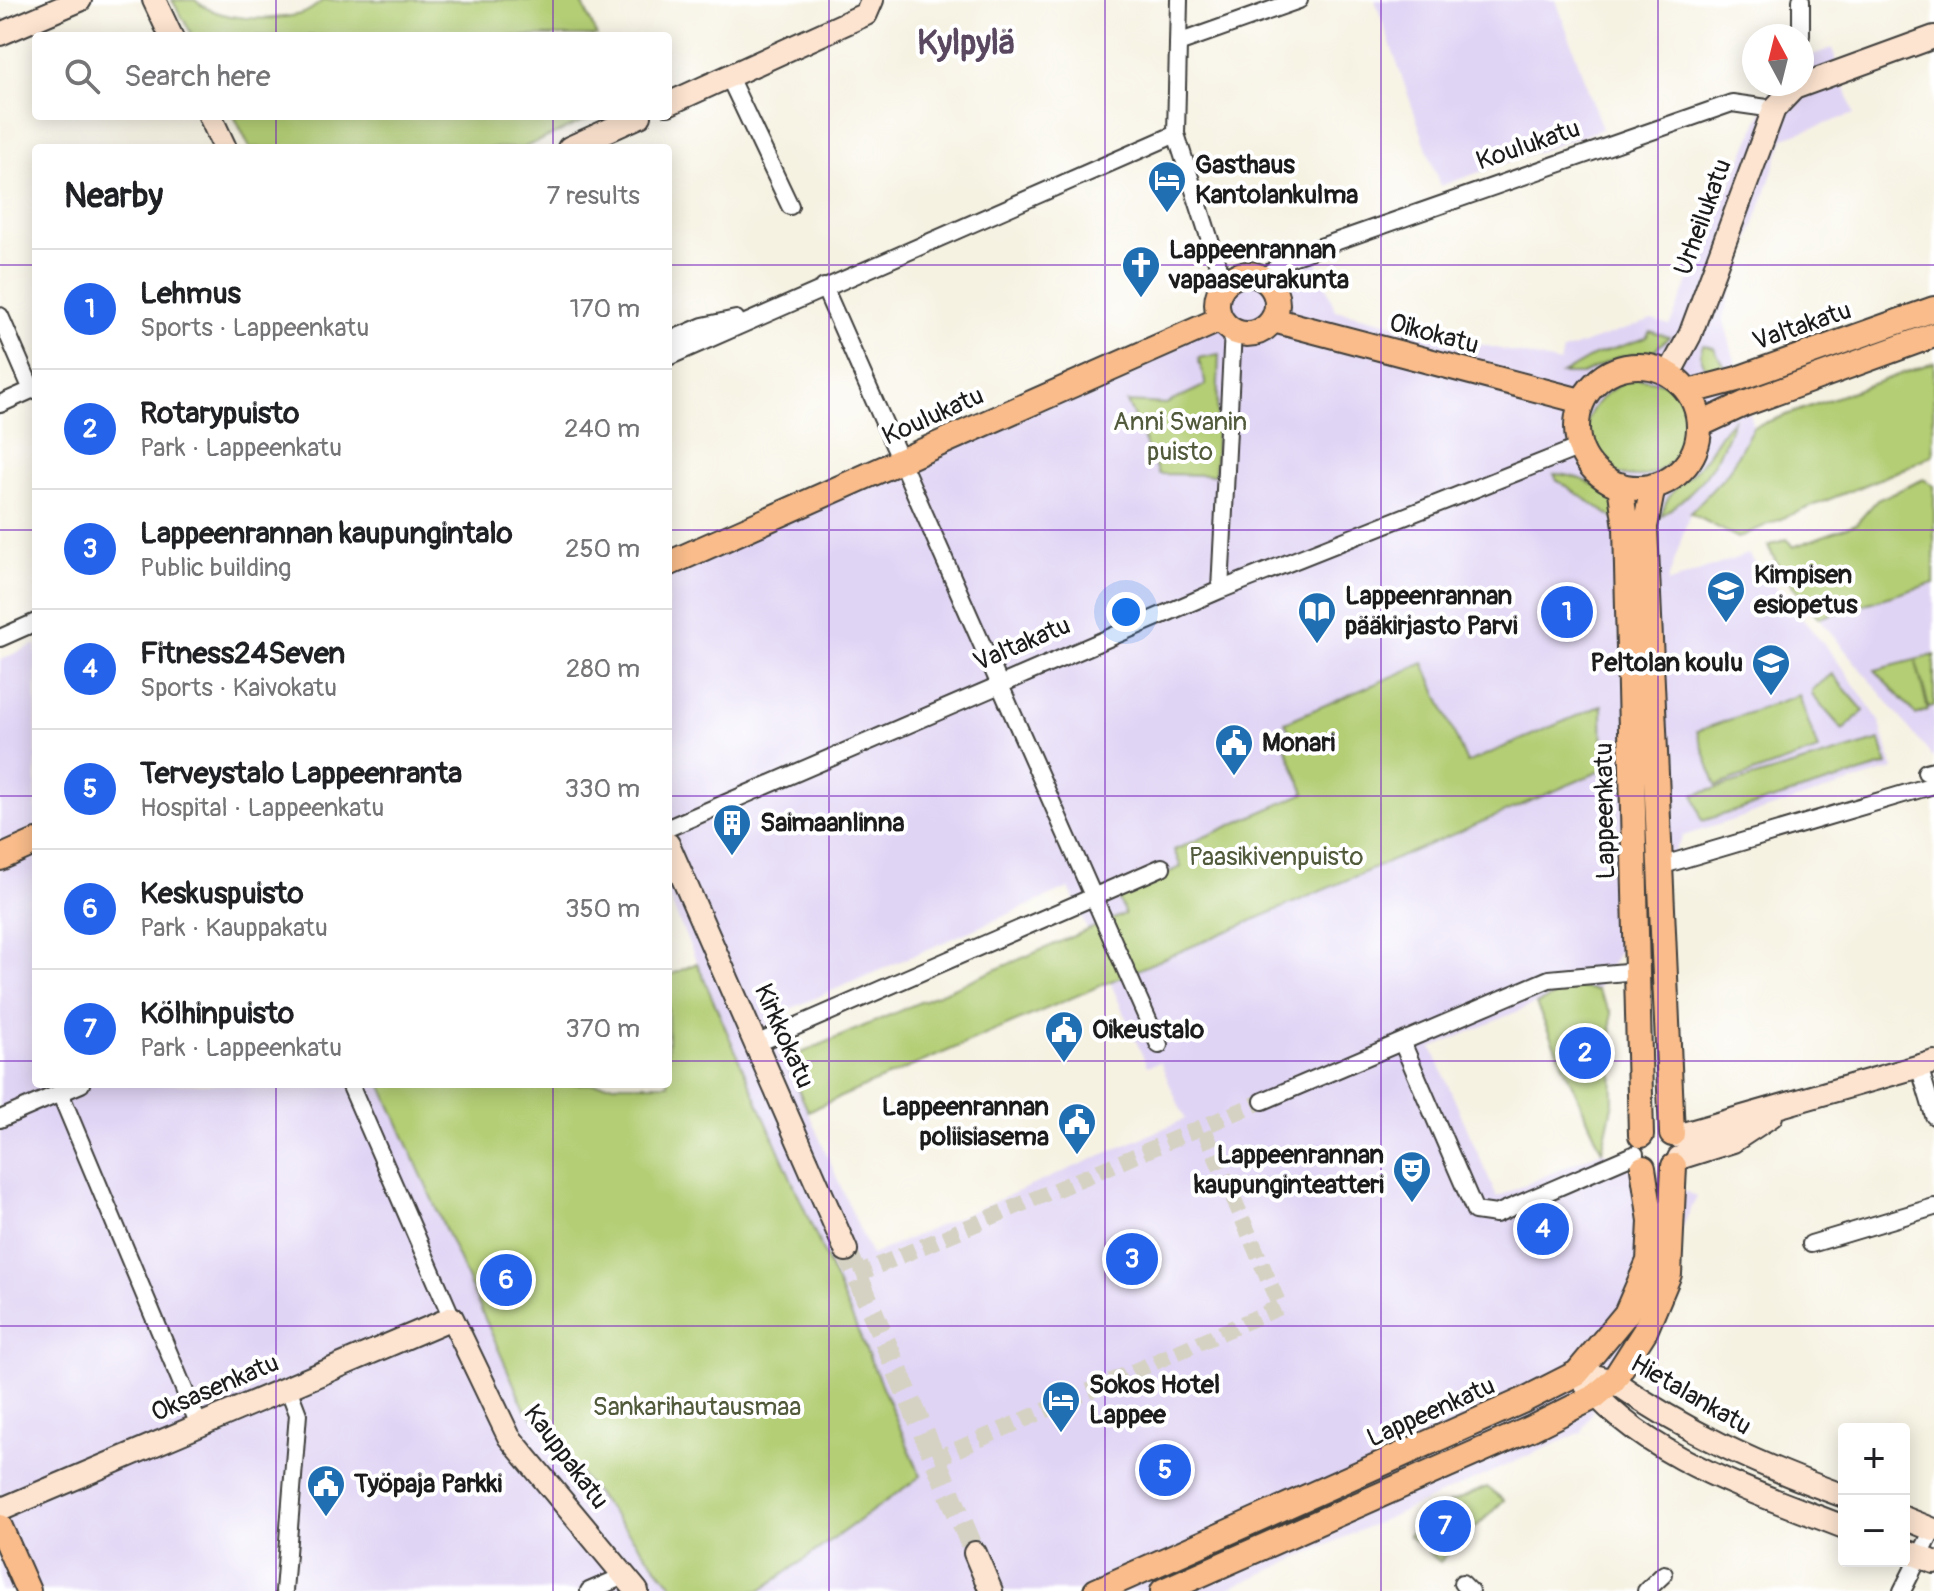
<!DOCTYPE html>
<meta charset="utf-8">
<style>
body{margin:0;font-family:Pangolin,sans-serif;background:#f2f2f2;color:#202124}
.controls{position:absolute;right:24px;bottom:24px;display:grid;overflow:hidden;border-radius:8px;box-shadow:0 4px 20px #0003}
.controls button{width:72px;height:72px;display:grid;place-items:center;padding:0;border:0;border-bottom:2px solid #e0e0e0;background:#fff;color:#202124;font:40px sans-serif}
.compass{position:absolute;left:1742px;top:24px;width:72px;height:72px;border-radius:50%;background:#fff;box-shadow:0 4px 20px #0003;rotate:353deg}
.you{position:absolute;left:1126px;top:612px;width:28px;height:28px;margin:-20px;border:6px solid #fff;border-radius:50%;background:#1a73e8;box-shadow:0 0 0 12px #1a73e833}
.badge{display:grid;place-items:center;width:52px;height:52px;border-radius:50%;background:#2563eb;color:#fff;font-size:26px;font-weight:700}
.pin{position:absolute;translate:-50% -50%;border:4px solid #fff;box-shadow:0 2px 8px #0006}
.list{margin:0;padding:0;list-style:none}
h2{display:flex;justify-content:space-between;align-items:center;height:104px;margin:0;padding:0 32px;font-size:34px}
h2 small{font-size:26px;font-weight:400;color:#757577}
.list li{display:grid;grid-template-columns:52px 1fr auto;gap:24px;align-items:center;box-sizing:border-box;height:120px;padding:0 32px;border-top:2px solid #e0e0e0}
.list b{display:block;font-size:30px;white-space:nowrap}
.list p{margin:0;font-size:26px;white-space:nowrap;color:#757577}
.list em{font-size:26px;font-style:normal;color:#757577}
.icon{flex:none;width:44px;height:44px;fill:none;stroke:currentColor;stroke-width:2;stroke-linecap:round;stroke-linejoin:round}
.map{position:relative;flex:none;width:1934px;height:1591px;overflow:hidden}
.search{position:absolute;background:#fff;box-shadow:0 4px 20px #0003;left:32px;top:32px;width:640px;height:88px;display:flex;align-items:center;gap:20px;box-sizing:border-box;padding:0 28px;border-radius:8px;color:#757577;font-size:30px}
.panel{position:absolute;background:#fff;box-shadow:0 4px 20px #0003;left:32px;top:144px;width:640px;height:944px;border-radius:8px}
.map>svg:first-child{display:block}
.built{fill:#e0d4f4;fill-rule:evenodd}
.green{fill:#b3ce74;stroke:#687548;stroke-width:2}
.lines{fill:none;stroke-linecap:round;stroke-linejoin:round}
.street-tunnel{stroke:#d5d2c4;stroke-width:16;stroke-dasharray:16 8;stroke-linecap:butt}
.secondary-tunnel{stroke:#d5d2c4;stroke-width:22;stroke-dasharray:22 11;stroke-linecap:butt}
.street-casing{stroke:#3d3c3a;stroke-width:20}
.secondary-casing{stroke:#3d3c3a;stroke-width:26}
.primary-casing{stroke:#3d3c3a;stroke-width:28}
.street{stroke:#fff;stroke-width:16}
.secondary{stroke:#fde4d0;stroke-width:22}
.primary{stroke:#f9bc8a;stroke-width:24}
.grid{fill:none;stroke:#7b2cbf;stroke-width:2;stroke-opacity:0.55}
.labels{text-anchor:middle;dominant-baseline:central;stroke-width:8;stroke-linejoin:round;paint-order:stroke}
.street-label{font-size:26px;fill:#1c1c1c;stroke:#fff}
.poi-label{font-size:26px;font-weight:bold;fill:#1c1c1c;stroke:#fff;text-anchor:start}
.park-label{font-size:26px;fill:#515a3b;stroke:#fff}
.district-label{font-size:34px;font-weight:bold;fill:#594860;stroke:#fff}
</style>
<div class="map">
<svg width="1934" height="1591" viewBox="0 0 1934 1591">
<rect width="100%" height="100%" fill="#fff"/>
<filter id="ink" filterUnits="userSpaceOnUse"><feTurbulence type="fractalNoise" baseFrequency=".0125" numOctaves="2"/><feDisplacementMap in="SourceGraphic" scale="16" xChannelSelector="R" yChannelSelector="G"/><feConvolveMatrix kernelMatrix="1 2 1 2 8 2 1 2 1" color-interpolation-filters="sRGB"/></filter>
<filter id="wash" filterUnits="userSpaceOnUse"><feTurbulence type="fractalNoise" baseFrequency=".006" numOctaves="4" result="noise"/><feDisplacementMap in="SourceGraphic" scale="32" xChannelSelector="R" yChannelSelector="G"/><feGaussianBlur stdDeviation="1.8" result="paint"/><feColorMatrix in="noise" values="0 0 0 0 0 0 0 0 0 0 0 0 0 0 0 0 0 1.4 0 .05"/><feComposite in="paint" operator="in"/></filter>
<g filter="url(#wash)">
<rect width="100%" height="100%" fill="#f6f2e2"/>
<path class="built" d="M1375,0H1556L1602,129L1440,186Z
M1832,48L1854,114L1784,138L1723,317L1753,427L1727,474L1690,513L1667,583L1748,554L1836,659L1879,720L1893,769L1683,836L1597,990L1574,987L1432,1048L1497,1197L1602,1151L1697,1197L1582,1432L1223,1591H760L921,1476L668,896V564L1219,313L1220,291L1230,279L1243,274L1263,278L1313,250L1335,310L1560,363L1563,351L1652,320L1670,325L1774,84H1802V59ZM1069,888L1147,1066L1160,1062L1185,1119L871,1255L767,1019Z
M1934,583V759L1819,618Z
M36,644V1084H381L524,1407L677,1591H0V660Z"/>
<path class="green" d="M172,0H195C219,22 271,21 301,14C309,12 317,5 323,0H581L597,36H193Z
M234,116H595L523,148H250Z
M1650,331L1669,337L1655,350L1616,358L1582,374H1562L1595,355L1646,338Z
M1703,345L1714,348L1726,370L1716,373L1705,367L1700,354Z
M1219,354L1215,475L1159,474L1127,402L1166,404L1206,385L1198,358Z
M1934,362L1933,455C1869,487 1802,507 1738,538L1690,513L1727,474L1753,427Z
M1634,379C1735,377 1678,510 1609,469C1562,442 1592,391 1634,379Z
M1733,420C1720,463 1698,491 1661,516C1670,484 1685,485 1703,461C1714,447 1719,432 1733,420Z
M1554,474C1580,475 1597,484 1616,503L1615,519L1557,480Z
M1924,479L1934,486V583L1819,618L1781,571L1768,546L1787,539L1793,547L1856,524L1877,500Z
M1934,655V706L1929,707L1916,662L1928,710L1916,715L1875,670Z
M1424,663L1467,763L1602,705L1603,770L808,1111L785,1060L1125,914L1117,895L1181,867L1174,850L1305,793L1284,744L1293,739L1285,722Z
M1832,674L1864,711L1843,730L1812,695V690Z
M1799,695L1818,750L1716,786L1697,731Z
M1880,740L1887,765L1702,821L1694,795Z
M697,963L921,1476L760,1591H677L524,1407L381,1084H668V976Z
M1574,987L1597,990L1611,1012L1613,1102L1602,1151L1536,1004Z
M1487,1487L1504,1500L1440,1562L1409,1536L1419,1516Z"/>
</g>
<g filter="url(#ink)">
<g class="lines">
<path class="street-tunnel" d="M856,1275L1263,1101
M935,1459L1280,1307L1203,1127"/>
<path class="secondary-tunnel" d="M846,1250L975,1553"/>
<defs>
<path id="street" d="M1179,0L1176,134L1224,284
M1801,0V36
M1178,43L1299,0
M729,77L790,206
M1263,278L1289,258L1732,103L1774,109
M824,287L1159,1045
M0,316L32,390
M668,341L703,326L736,319
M668,357L1176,134
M0,404L36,388
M1220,590L1233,330
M0,638L36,622
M1926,772L1934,770
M668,828L1220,590L1580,447
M1660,866L1934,785
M1402,1042L1475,1211L1496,1214L1635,1154
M758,1043L1162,867
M1919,1066L1934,1116
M350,1084L452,1318
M60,1093L199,1425
M1263,1101L1549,979L1637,971
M0,1119L81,1084
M1811,1244L1934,1207
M1462,1583L1470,1591
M284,1591L298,1414L288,1388
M589,1591L624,1576
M1646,1591L1664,1574
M1902,1591L1934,1528"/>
<path id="secondary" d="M154,0L171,36
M0,34L80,0
M668,104L866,14L872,0
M210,116L225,148
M569,148L640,116
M1669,374L1690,335L1774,109L1794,88L1934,37
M668,844L846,1250
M1676,1136L1934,1062
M1679,1158L1733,1141L1771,1116
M1577,1373C1640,1457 1750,1490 1844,1527
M1598,1377L1613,1381C1687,1433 1759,1465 1844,1496
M0,1510L452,1318L509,1437L637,1591
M1904,1518L1934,1530
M1904,1550L1934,1562
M975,1553L991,1591"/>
<path id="primary" d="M1217 304a30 30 0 1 1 60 0a30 30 0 1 1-60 0Z
M1273,320L1581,401
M1577 427a61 61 0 1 1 122 0a61 61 0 1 1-122 0Z
M1688,392L1737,379L1934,309
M1699,425L1744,404L1934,335
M1620,485L1626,527L1641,1135
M1653,486L1645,527L1672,1134
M668,564L1221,319
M0,858L36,842
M0,1527L28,1591
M1096,1591L1522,1401L1577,1373L1626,1314L1649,1261L1651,1221L1643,1168
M1163,1591L1532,1428L1594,1397L1613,1381L1645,1331L1669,1274L1674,1166"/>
</defs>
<use href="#street" class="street-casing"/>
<use href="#secondary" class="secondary-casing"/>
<use href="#primary" class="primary-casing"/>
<use href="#street" class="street"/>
<use href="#secondary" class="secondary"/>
<use href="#primary" class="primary"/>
</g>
</g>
<path class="grid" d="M276,0V36M553,0V36M829,0V1591M1105,0V1591M1381,0V1591M1658,0V1591M276,116V148M553,116V148M0,265H36M668,265H1934M0,530H36M668,530H1934M0,796H36M668,796H1934M0,1061H36M668,1061H1934M276,1084V1591M553,1084V1591M0,1326H1934"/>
<defs>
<symbol id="hotel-pin" viewBox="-11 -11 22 30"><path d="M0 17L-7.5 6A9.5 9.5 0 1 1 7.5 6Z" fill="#1f6fb2" stroke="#fff"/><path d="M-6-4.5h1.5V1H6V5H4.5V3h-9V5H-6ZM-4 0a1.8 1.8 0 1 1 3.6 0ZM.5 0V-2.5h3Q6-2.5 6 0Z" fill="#fff"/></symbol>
<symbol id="church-pin" viewBox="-11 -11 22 30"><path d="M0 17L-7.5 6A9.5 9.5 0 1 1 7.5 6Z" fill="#1f6fb2" stroke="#fff"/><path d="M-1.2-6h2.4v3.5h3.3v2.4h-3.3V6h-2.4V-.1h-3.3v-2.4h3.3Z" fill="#fff"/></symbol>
<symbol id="school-pin" viewBox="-11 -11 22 30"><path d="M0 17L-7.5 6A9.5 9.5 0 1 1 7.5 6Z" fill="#1f6fb2" stroke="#fff"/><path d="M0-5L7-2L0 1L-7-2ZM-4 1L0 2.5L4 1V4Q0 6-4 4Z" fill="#fff"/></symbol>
<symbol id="library-pin" viewBox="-11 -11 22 30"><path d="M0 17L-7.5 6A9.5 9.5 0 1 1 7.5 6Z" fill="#1f6fb2" stroke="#fff"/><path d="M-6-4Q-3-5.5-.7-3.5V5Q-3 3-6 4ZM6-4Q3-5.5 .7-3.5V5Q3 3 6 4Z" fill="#fff"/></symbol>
<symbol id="civic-pin" viewBox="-11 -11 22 30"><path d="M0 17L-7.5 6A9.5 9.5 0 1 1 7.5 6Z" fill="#1f6fb2" stroke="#fff"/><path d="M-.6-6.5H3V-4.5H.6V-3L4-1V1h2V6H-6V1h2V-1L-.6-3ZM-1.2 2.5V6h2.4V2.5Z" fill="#fff"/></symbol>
<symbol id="building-pin" viewBox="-11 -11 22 30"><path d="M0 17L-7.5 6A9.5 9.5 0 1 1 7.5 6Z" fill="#1f6fb2" stroke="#fff"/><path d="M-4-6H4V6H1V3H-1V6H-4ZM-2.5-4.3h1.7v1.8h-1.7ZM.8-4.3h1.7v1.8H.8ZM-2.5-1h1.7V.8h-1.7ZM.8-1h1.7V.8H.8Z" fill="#fff"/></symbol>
<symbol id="theatre-pin" viewBox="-11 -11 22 30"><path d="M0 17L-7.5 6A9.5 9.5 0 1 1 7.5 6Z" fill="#1f6fb2" stroke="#fff"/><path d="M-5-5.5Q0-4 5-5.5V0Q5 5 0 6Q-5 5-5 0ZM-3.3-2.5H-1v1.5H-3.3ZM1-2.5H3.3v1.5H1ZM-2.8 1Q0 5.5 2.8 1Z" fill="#fff"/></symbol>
</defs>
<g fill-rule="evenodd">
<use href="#hotel-pin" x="1145" y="158" width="44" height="60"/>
<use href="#church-pin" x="1119" y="243" width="44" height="60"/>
<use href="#school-pin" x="1704" y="568" width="44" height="60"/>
<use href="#library-pin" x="1295" y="589" width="44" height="60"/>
<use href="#school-pin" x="1749" y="641" width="44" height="60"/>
<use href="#civic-pin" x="1212" y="721" width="44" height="60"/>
<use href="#building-pin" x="710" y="801" width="44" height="60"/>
<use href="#civic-pin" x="1042" y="1008" width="44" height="60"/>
<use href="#civic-pin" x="1055" y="1100" width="44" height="60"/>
<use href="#theatre-pin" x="1390" y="1148" width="44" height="60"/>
<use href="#hotel-pin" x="1039" y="1378" width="44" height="60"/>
<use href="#civic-pin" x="304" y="1462" width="44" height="60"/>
</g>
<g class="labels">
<g class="street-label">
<text transform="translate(1528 145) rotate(-19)">Koulukatu</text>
<text transform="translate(1703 217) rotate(-70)">Urheilukatu</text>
<text transform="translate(1802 326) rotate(-19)">Valtakatu</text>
<text transform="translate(1434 334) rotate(15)">Oikokatu</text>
<text transform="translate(933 416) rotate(-24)">Koulukatu</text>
<text transform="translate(1022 644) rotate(-23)">Valtakatu</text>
<text transform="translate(1605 811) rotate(-91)">Lappeenkatu</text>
<text transform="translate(784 1036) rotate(66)">Kirkkokatu</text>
<text transform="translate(215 1388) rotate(-23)">Oksasenkatu</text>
<text transform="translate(1691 1395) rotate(30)">Hietalankatu</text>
<text transform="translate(1431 1412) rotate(-24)">Lappeenkatu</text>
<text transform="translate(566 1457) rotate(53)">Kauppakatu</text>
</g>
<g class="poi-label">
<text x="1195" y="165">Gasthaus<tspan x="1195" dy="30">Kantolankulma</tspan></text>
<text x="1169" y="250">Lappeenrannan<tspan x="1169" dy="30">vapaaseurakunta</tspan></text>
<text x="1754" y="575">Kimpisen<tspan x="1754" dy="30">esiopetus</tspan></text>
<text x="1345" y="596">Lappeenrannan<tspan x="1345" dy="30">pääkirjasto Parvi</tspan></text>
<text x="1743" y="663" text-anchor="end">Peltolan koulu</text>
<text x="1262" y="743">Monari</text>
<text x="760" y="823">Saimaanlinna</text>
<text x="1092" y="1030">Oikeustalo</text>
<text x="1049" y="1107" text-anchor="end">Lappeenrannan<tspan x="1049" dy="30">poliisiasema</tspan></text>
<text x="1384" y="1155" text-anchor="end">Lappeenrannan<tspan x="1384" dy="30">kaupunginteatteri</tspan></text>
<text x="1089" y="1385">Sokos Hotel<tspan x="1089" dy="30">Lappee</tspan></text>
<text x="354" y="1484">Työpaja Parkki</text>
</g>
<g class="park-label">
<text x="1180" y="422">Anni Swanin<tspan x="1180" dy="30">puisto</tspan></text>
<text x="1276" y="857">Paasikivenpuisto</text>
<text x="697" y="1407">Sankarihautausmaa</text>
</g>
<g class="district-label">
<text x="966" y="43">Kylpylä</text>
</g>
</g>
</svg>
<div class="controls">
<button>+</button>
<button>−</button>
</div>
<svg class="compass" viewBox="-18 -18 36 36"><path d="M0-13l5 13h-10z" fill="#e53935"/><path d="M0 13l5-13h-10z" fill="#757577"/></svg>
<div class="you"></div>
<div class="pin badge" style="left:1567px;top:612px">1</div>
<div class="pin badge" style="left:1585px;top:1053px">2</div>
<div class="pin badge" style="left:1132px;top:1259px">3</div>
<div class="pin badge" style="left:1543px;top:1229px">4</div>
<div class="pin badge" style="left:1165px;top:1470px">5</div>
<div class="pin badge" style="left:506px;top:1280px">6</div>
<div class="pin badge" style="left:1445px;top:1526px">7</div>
<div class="search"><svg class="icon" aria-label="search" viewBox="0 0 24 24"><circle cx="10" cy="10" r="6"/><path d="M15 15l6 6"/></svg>Search here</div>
<section class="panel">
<h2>Nearby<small>7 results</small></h2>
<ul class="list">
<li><span class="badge">1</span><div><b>Lehmus</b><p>Sports · Lappeenkatu</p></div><em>170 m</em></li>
<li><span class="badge">2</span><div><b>Rotarypuisto</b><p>Park · Lappeenkatu</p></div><em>240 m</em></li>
<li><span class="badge">3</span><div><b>Lappeenrannan kaupungintalo</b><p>Public building</p></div><em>250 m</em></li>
<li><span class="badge">4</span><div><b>Fitness24Seven</b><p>Sports · Kaivokatu</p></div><em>280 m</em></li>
<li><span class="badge">5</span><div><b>Terveystalo Lappeenranta</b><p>Hospital · Lappeenkatu</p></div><em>330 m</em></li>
<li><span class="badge">6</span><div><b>Keskuspuisto</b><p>Park · Kauppakatu</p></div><em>350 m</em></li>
<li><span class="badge">7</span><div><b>Kölhinpuisto</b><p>Park · Lappeenkatu</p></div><em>370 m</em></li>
</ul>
</section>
</div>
